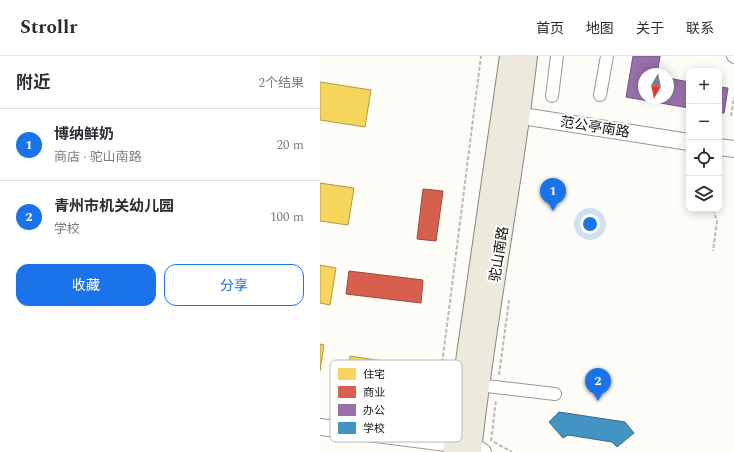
<!DOCTYPE html>
<html lang="zh">
<meta charset="utf-8">
<style>
body{margin:0;font-family:Spectral,"Noto Sans SC",serif;background:#f2f2f3;color:#2b2b33}
.controls{position:absolute;right:12px;top:12px;display:grid;overflow:hidden;border-radius:8px;box-shadow:0 2px 10px #0003}
.controls button{width:36px;height:36px;display:grid;place-items:center;padding:0;border:0;border-bottom:1px solid #e1e1e2;background:#fff;color:#2b2b33;font:20px sans-serif}
.compass{position:absolute;left:318px;top:12px;width:36px;height:36px;border-radius:50%;background:#fff;box-shadow:0 2px 10px #0003;rotate:189deg}
.you{position:absolute;left:270px;top:168px;width:14px;height:14px;margin:-10px;border:3px solid #fff;border-radius:50%;background:#1a73e8;box-shadow:0 0 0 6px #1a73e833}
.badge{display:grid;place-items:center;width:26px;height:26px;border-radius:50%;background:#1a73e8;color:#fff;font-size:13px;font-weight:700}
.pin{position:absolute;translate:-50% -33px;filter:drop-shadow(0 1px 2px #0008)}
.pin::after{content:'';position:absolute;top:21px;width:14px;height:12px;background:inherit;clip-path:polygon(0 0,100% 0,50% 100%)}
.list{margin:0;padding:0;list-style:none}
h2{display:flex;justify-content:space-between;align-items:center;height:52px;margin:0;padding:0 16px;font-size:17px}
h2 small{font-size:13px;font-weight:400;color:#7c7c81}
.list li{display:grid;grid-template-columns:26px 1fr auto;gap:12px;align-items:center;box-sizing:border-box;height:72px;padding:0 16px;border-top:1px solid #e1e1e2}
.list b{display:block;font-size:15px;white-space:nowrap}
.list p{margin:0;font-size:13px;white-space:nowrap;color:#7c7c81}
.list em{font-size:13px;font-style:normal;color:#7c7c81}
.actions{display:flex;gap:8px;padding:12px 16px}
.actions a{flex:1;padding:9px 0;border:1px solid #1a73e8;border-radius:12px;text-align:center;font-size:14px;color:#1a73e8}
.actions .main{background:#1a73e8;color:#fff}
.icon{flex:none;width:22px;height:22px;fill:none;stroke:currentColor;stroke-width:2;stroke-linecap:round;stroke-linejoin:round}
.map{position:relative;flex:none;width:414px;height:396px;overflow:hidden}
header{display:flex;align-items:center;gap:24px;box-sizing:border-box;height:56px;padding:0 20px;background:#fff;border-bottom:1px solid #e1e1e2}
header strong{font-size:19px}
nav{display:flex;gap:22px;margin-inline-start:auto;font-size:14px}
main{display:flex}
aside{flex:1;background:#fff}
.map>svg:first-child{display:block}
.homes{fill:#f6d55c;stroke:#b19a46}
.shops{fill:#d6604d;stroke:#9b483b}
.offices{fill:#9970ab;stroke:#70547d}
.schools{fill:#4393c3;stroke:#346c8e}
.lines{fill:none;stroke-linecap:round;stroke-linejoin:round}
.minor-casing{stroke:#979795;stroke-width:14}
.tertiary-casing{stroke:#979795;stroke-width:18}
.primary-casing{stroke:#858482;stroke-width:22}
.path{stroke:#b9b9b8;stroke-width:2;stroke-dasharray:4 2;stroke-linecap:butt}
.minor{stroke:#fffffe;stroke-width:12}
.tertiary{stroke:#fffffe;stroke-width:16}
.primary{stroke:#ede9dc;stroke-width:20}
.labels{text-anchor:middle;dominant-baseline:central;stroke-width:4;stroke-linejoin:round;paint-order:stroke}
.street-label{font-size:14px;fill:#111;stroke:#fff}
.key{fill:#fff;stroke:#b8b8b8;stroke-width:1}
.key-label{font-size:11px;fill:#111}
</style>
<header>
<strong>Strollr</strong>
<nav><a>首页</a><a>地图</a><a>关于</a><a>联系</a></nav>
</header>
<main>
<aside>
<h2>附近<small>2个结果</small></h2>
<ul class="list">
<li><span class="badge">1</span><div><b>博纳鲜奶</b><p>商店 · 驼山南路</p></div><em>20 m</em></li>
<li><span class="badge">2</span><div><b>青州市机关幼儿园</b><p>学校</p></div><em>100 m</em></li>
</ul>
<div class="actions"><a class="main">收藏</a><a>分享</a></div>
</aside>
<div class="map">
<svg width="414" height="396" viewBox="0 0 414 396">
<rect width="100%" height="100%" fill="#fdfcf7"/>
<path class="homes" d="M0,26L51,34L45,71L0,64Z
M0,127L34,132L28,169L0,165Z
M0,209L16,212L10,249L0,247Z
M0,288L4,289L0,315Z
M30,300L95,310L90,344L25,334Z"/>
<path class="shops" d="M103,133L123,135L116,185L97,183Z
M29,215L103,224L101,247L26,238Z"/>
<path class="offices" d="M313,0H340L337,18H324V42H348V22L369,26V52L306,41Z
M399,31L408,32L404,57H399Z"/>
<path class="schools" d="M239,356L305,366L314,377L297,391L292,386L248,379L243,382L229,366Z"/>
<g class="lines">
<defs>
<path id="minor" d="M413,0L414,1
M280,39L287,0
M232,40L237,0
M158,329L235,338"/>
<path id="tertiary" d="M189,58L369,86
M399,91L414,93
M0,371L134,388L151,389L163,396"/>
<path id="primary" d="M133,396L190,0
M151,396C165,263 192,132 207,0"/>
</defs>
<use href="#minor" class="minor-casing"/>
<use href="#tertiary" class="tertiary-casing"/>
<use href="#primary" class="primary-casing"/>
<path class="path" d="M411,60L414,41
M399,112L401,105
M393,153L397,165L393,195
M179,319L189,244
M114,372L161,0
M171,385L176,344
M174,386L192,396"/>
<use href="#minor" class="minor"/>
<use href="#tertiary" class="tertiary"/>
<use href="#primary" class="primary"/>
</g>
<g class="labels">
<g class="street-label">
<text transform="translate(275 71) rotate(9)">范公亭南路</text>
<text transform="translate(179 198) rotate(-81)">驼山南路</text>
</g>
</g>
<rect x="10" y="304" width="132" height="82" rx="6" class="key"/>
<rect x="18" y="312" width="18" height="12" fill="#f6d55c"/>
<rect x="18" y="330" width="18" height="12" fill="#d6604d"/>
<rect x="18" y="348" width="18" height="12" fill="#9970ab"/>
<rect x="18" y="366" width="18" height="12" fill="#4393c3"/>
<g class="key-label">
<text x="43" y="322">住宅</text>
<text x="43" y="340">商业</text>
<text x="43" y="358">办公</text>
<text x="43" y="376">学校</text>
</g>
</svg>
<div class="controls">
<button>+</button>
<button>−</button>
<button><svg class="icon" aria-label="locate" viewBox="0 0 24 24"><circle cx="12" cy="12" r="6"/><path d="M12 2v4M12 18v4M2 12h4M18 12h4"/></svg></button>
<button><svg class="icon" aria-label="layers" viewBox="0 0 24 24"><path d="M12 4l9 5-9 5-9-5zM3 14l9 5 9-5"/></svg></button>
</div>
<svg class="compass" viewBox="-18 -18 36 36"><path d="M0-13l5 13h-10z" fill="#e53935"/><path d="M0 13l5-13h-10z" fill="#7c7c81"/></svg>
<div class="you"></div>
<div class="pin badge" style="left:233px;top:155px">1</div>
<div class="pin badge" style="left:278px;top:345px">2</div>
</div>
</main>
